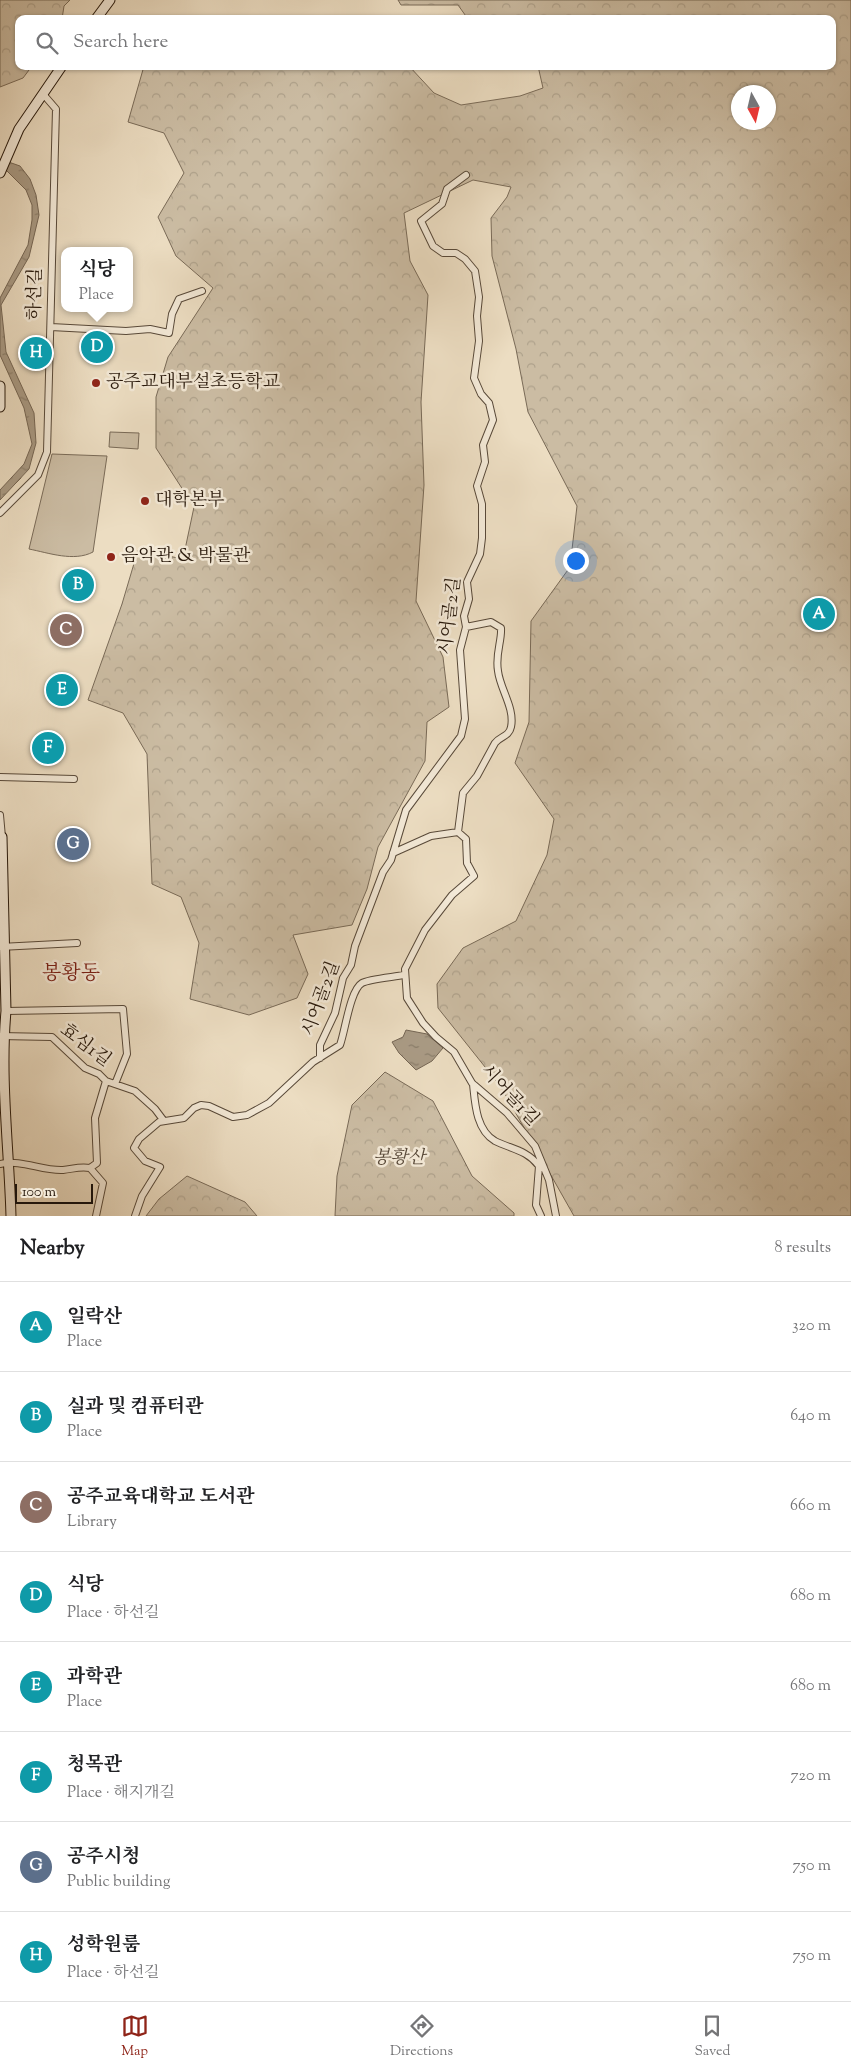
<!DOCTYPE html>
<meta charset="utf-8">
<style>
body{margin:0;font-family:"Sorts Mill Goudy","Noto Serif KR",serif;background:#f2f2f2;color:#202124}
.compass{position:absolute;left:731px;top:85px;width:45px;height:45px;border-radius:50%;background:#fff;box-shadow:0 1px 4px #0004;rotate:172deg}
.scale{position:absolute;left:15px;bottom:12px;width:78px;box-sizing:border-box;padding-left:5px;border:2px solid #27180b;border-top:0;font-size:14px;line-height:18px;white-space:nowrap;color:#27180b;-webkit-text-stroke:4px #f3e9d7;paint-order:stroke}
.you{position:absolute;left:575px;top:560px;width:18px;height:18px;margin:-12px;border:4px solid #fff;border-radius:50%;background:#1a73e8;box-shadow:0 0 0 8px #1a73e833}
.badge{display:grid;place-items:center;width:32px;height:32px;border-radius:50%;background:#8f2418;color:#fff;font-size:16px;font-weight:700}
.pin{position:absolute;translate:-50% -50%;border:2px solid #fff;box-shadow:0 1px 5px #0006}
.popup{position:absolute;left:61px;top:247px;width:72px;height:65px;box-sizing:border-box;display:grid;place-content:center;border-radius:10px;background:#fff;filter:drop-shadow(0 1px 4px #0005);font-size:16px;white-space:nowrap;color:#757577}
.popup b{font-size:19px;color:#202124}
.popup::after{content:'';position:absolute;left:50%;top:100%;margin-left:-10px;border:10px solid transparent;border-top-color:#fff}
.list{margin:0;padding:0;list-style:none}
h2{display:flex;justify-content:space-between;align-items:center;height:65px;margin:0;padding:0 20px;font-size:21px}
h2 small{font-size:16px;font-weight:400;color:#757577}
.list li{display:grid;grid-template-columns:32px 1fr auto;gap:15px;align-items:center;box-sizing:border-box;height:90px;padding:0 20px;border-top:1px solid #e0e0e0}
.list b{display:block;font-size:19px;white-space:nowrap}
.list p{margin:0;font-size:16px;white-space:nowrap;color:#757577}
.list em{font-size:16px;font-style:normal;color:#757577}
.icon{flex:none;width:28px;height:28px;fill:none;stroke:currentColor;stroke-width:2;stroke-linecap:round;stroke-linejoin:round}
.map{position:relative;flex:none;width:851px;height:1216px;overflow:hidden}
.search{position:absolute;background:#fff;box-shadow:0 1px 4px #0004;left:15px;right:15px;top:15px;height:55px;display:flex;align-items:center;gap:12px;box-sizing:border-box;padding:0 18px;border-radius:10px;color:#757577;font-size:19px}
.sheet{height:785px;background:#fff}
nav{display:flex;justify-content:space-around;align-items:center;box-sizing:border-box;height:70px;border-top:1px solid #e0e0e0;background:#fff;font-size:14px;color:#757577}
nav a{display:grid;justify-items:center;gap:2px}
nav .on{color:#8f2418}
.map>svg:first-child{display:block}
.forest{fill:url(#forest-crowns);stroke:#796a57;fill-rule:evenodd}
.pitch{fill:#cbbca3;stroke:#796a57}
.water{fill:url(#water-ripples);stroke:#756654}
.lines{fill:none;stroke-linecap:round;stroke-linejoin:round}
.stream{stroke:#756654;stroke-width:1}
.street-casing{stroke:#584939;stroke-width:8}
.secondary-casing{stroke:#27180b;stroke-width:11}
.street{stroke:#f3e9d7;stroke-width:6}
.secondary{stroke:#f3e9d7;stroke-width:9}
.poi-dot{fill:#8f2418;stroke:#f3e9d7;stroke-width:2}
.labels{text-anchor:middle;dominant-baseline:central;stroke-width:5;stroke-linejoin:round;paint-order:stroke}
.street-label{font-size:18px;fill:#27180b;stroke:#f3e9d7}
.poi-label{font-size:18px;fill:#27180b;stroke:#f3e9d7;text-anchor:start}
.park-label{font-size:18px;font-style:italic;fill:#584939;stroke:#f3e9d7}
.quarter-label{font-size:20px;fill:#7a1f14;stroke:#f3e9d7}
</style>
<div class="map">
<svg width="851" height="1216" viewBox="0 0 851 1216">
<defs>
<pattern id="forest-crowns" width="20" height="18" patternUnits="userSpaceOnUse" patternTransform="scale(1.25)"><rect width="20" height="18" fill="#cbbca3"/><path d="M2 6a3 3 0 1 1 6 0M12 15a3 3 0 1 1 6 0" fill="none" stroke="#aea18b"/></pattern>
<pattern id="water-ripples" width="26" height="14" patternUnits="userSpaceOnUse" patternTransform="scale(1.25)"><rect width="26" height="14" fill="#a99a84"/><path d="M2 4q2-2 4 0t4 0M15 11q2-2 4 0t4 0" fill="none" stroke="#8a7d6a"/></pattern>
</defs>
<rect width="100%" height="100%" fill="#ecddc2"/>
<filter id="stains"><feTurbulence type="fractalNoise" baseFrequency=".004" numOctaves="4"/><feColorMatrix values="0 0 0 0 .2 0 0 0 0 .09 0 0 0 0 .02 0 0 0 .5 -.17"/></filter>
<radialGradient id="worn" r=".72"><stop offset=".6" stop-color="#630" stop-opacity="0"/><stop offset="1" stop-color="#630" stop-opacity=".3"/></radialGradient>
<path class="forest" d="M0,0H70L64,6L62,19H19V66H32L23,78L0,87Z
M398,0H851V1216H574L501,1087L438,1008L437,984L463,948L516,921L547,855L554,819L515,763L529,722L531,621L570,567L577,506L528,412L516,349L492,256L491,218L507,197L511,187L473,180L404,213L410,261L428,295L421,402L424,485L416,601L443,657L449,707L427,722L425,761L378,847L367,889L352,925L293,935L308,974L297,998L249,1015L190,999L199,943L181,897L152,884L147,754L123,713L88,700L122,604L138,550L183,559L194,507L156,448V397L168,357L213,288L176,256L158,217L184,173L164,133L128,122L144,66H409L434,93L461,105L520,96L543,88L538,66H832V19H468L458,5H401ZM738,92H768V122H738Z
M385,1072L433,1101L472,1176L514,1213V1216H335L337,1176L352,1105Z
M187,1176L245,1202L257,1216H146L159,1199Z"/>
<path class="pitch" d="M110,432L139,433L138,449L109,447Z
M52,454L107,456L93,552C74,562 49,553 29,549Z"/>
<path class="water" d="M0,159L20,166L30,179L36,195L39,215L29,257L1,305L6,352L34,413L36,443L29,469L0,500V490L24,464L32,444L24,408L0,355V298L28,245L32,220V205L26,190L7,171L0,169Z
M406,1030L427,1034L443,1048L432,1061L416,1070L399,1053L392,1042L403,1037Z"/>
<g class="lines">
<path class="stream" d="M15,484L21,478"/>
<defs>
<path id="street" d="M51,327L126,331L150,329L169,333L172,314L179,299L202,291
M0,513L38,475L47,452L56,109L43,94
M466,627L491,622L501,628C502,641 495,654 498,671C500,689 515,708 511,727C509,737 500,736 495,743L477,776L463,793L458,832L466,839L467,863L474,876L452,895L425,930L405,969L407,998L423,1023L436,1037L454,1052L472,1083L507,1113L535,1146L549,1180L556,1216
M0,777L74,779
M0,815L2,837
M393,853L431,836L458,832
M0,947L77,943
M6,1011L123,1009L127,1054L115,1084
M0,1036L52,1037L85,1068L99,1074L106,1081L135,1091L155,1109L164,1121
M320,1058V1045L335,1013L343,978L351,965L355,946L383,872L391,860L406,810L461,736L465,719L460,650L466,627L464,616L469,599L467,582L480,554L482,538V504L477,486L485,462L483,445L493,420L489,403L481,394L474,378L479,341L477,316L479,297L475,271L465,259L456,253H443L433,246L421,221L442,204L447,189L466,175
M473,1084C475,1103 476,1130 495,1141C511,1149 527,1150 539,1166L536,1205L541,1216
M0,1164C22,1159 41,1171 63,1170C73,1169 80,1166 90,1168L103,1183L96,1216
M90,1168L97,1163L95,1118L106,1081
M135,1216L142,1196L160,1167L145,1161L134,1148L139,1139L159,1122L184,1118L194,1108L201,1105L209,1106L233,1117L247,1115L269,1103L313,1062L340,1045C345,1032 350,990 362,983C369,979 394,977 404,975"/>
<path id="secondary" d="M96,19L110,0
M0,173L19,129L62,66
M0,386V407
M0,836L2,837L6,1011C0,1079 9,1148 11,1216"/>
</defs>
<use href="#street" class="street-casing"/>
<use href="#secondary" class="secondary-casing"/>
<use href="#street" class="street"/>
<use href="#secondary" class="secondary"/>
</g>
<g class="poi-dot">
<circle cx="96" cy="383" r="5"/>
<circle cx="145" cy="501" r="5"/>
<circle cx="111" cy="557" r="5"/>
</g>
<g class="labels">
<g class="street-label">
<text transform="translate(36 294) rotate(-89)">하선길</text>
<text transform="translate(451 616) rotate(-83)">시어골2길</text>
<text transform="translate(322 999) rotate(-70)">시어골2길</text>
<text transform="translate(85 1046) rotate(37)">효심1길</text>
<text transform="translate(509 1096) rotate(47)">시어골1길</text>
</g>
<g class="poi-label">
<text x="106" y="383">공주교대부설초등학교</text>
<text x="155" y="501">대학본부</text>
<text x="121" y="557">음악관 &amp; 박물관</text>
</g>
<g class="park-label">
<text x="399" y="1159">봉황산</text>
</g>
<g class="quarter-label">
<text x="71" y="974">봉황동</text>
</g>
</g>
<rect width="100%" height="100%" filter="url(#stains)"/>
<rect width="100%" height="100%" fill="url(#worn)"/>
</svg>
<svg class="compass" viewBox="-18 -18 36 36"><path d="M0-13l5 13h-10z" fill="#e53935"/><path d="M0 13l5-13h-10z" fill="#757577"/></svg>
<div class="scale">100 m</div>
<div class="you"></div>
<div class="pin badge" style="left:819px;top:614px;background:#0f9aa8">A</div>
<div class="pin badge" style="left:78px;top:585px;background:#0f9aa8">B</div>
<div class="pin badge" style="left:66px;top:630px;background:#8d6e63">C</div>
<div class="pin badge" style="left:97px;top:347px;background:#0f9aa8">D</div>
<div class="popup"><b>식당</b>Place</div>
<div class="pin badge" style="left:62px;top:690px;background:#0f9aa8">E</div>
<div class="pin badge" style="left:48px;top:748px;background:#0f9aa8">F</div>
<div class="pin badge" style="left:73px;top:844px;background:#5c6f8a">G</div>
<div class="pin badge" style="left:36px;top:353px;background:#0f9aa8">H</div>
<div class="search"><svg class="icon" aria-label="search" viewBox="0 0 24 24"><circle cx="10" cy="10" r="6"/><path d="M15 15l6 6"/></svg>Search here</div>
</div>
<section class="sheet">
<h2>Nearby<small>8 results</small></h2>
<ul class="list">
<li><span class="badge" style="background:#0f9aa8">A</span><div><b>일락산</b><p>Place</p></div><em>320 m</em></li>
<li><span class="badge" style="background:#0f9aa8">B</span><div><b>실과 및 컴퓨터관</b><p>Place</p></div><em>640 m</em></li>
<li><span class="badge" style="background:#8d6e63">C</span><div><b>공주교육대학교 도서관</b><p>Library</p></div><em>660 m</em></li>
<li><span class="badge" style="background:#0f9aa8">D</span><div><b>식당</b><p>Place · 하선길</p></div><em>680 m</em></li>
<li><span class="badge" style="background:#0f9aa8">E</span><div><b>과학관</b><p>Place</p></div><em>680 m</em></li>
<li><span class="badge" style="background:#0f9aa8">F</span><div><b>청목관</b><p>Place · 해지개길</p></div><em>720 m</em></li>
<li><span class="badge" style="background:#5c6f8a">G</span><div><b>공주시청</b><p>Public building</p></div><em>750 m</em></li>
<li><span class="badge" style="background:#0f9aa8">H</span><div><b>성학원룸</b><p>Place · 하선길</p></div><em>750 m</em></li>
</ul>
</section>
<nav>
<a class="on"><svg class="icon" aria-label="map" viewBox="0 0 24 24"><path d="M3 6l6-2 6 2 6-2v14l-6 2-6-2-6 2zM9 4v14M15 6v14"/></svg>Map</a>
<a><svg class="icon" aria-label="directions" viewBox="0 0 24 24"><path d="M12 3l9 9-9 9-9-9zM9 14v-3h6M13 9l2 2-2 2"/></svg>Directions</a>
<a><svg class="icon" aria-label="saved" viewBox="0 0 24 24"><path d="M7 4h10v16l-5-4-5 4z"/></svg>Saved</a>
</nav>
